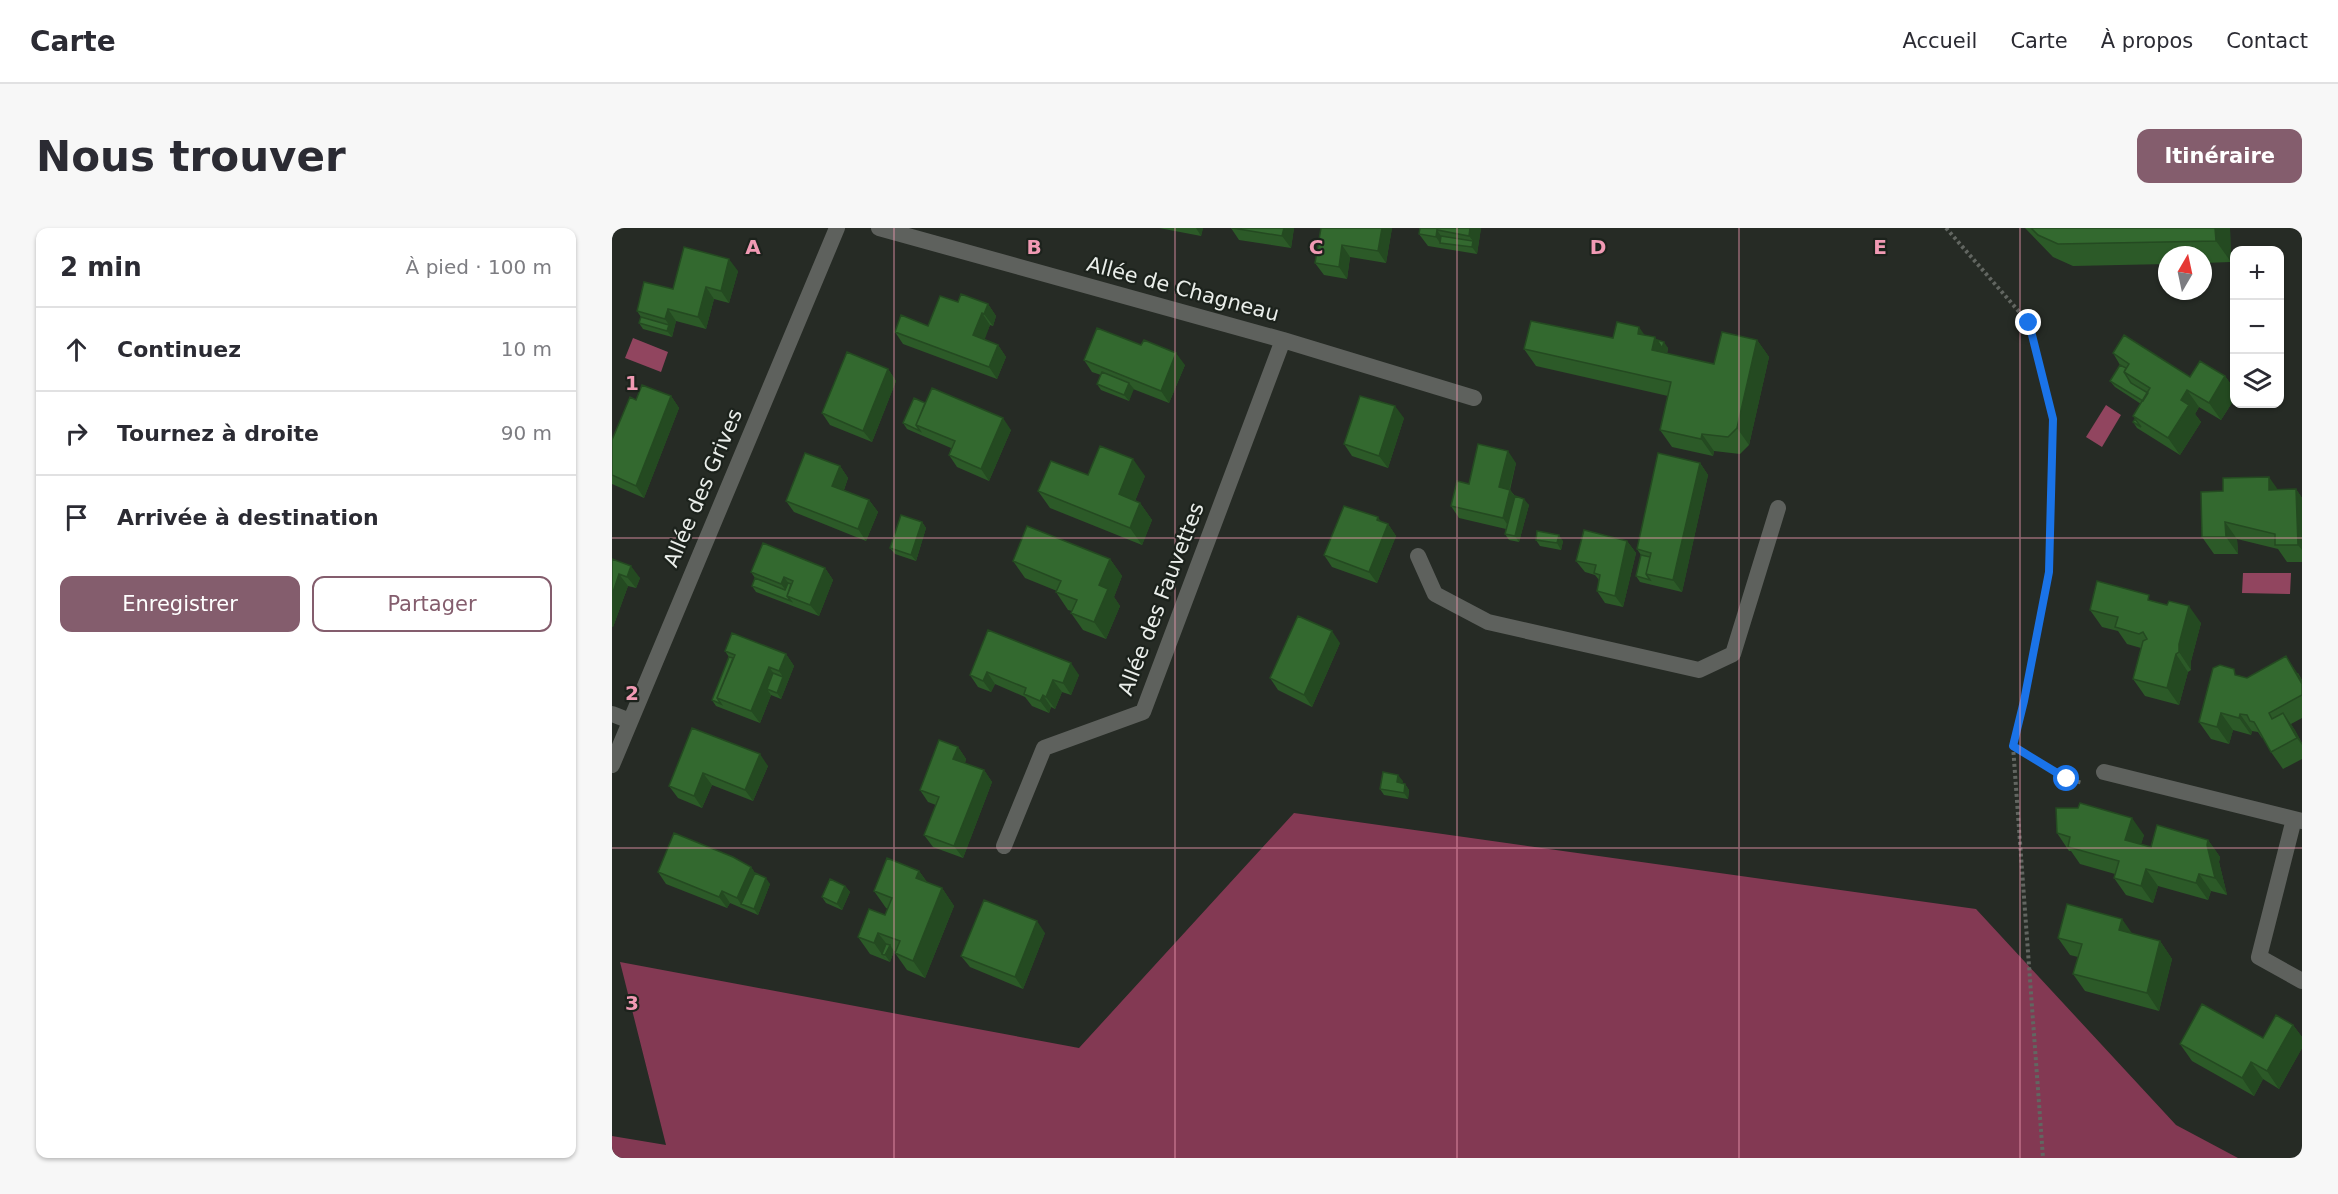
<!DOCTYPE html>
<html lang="fr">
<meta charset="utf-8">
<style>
body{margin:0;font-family:"DejaVu Sans",sans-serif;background:#f7f7f7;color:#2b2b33}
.controls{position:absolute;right:18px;top:18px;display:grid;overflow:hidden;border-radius:12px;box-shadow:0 2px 4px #0004}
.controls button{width:54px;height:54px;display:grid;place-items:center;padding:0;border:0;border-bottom:2px solid #e1e1e2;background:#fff;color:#2b2b33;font:30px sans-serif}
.compass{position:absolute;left:1546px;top:18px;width:54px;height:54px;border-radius:50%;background:#fff;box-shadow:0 2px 4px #0004;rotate:9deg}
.stop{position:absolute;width:18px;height:18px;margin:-14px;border:4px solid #1a73e8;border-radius:50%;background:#fff}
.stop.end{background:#1a73e8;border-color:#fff;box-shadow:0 2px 6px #0008}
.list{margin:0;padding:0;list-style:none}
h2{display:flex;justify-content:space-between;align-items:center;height:78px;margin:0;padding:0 24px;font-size:26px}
h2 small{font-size:20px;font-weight:400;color:#7c7c81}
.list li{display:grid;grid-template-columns:39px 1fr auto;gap:18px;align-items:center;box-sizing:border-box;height:84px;padding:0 24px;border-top:2px solid #e1e1e2}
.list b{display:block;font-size:22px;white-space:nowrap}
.list em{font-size:20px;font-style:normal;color:#7c7c81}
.actions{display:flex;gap:12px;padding:18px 24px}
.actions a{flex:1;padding:14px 0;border:2px solid #845d6d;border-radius:12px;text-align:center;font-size:21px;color:#845d6d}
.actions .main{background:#845d6d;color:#fff}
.icon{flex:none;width:33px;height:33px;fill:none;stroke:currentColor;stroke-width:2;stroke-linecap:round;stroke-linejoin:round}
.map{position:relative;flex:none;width:1690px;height:930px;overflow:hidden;border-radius:12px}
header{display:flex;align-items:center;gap:36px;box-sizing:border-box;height:84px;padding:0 30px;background:#fff;border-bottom:2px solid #e1e1e2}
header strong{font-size:28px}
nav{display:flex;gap:33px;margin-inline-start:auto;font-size:21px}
.intro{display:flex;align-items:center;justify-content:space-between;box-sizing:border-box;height:144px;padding:0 36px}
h1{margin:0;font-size:42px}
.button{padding:15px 27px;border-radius:12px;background:#845d6d;color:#fff;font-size:21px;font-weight:700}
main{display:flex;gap:36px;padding:0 36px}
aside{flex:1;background:#fff;border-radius:12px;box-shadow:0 2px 4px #0004}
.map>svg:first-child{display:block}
.forest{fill:#833953}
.water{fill:#91455f}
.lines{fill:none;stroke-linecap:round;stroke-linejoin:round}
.path{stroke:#626661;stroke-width:4;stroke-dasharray:3 3;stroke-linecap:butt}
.minor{stroke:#5e615d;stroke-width:16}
.wall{fill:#2c5a28}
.shaded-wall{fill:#244a21}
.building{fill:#33692f;stroke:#244a21;stroke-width:1.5}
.route{stroke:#1a73e8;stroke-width:8}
.grid{fill:none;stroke:#f19ab4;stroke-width:1.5;stroke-opacity:0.55}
.labels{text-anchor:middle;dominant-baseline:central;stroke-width:4.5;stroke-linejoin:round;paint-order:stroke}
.street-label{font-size:21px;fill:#eaeeea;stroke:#1c221c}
.grid-label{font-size:20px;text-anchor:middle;font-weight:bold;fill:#f19ab4;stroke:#1c221c;stroke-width:4.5;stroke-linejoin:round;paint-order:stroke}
</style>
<header>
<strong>Carte</strong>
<nav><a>Accueil</a><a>Carte</a><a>À propos</a><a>Contact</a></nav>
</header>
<div class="intro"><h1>Nous trouver</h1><a class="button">Itinéraire</a></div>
<main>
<aside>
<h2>2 min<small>À pied · 100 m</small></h2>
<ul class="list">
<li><svg class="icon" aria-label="ahead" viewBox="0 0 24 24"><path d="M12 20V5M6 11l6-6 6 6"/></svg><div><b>Continuez</b></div><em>10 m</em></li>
<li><svg class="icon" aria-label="right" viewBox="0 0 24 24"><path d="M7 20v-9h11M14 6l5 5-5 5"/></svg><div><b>Tournez à droite</b></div><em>90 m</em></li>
<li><svg class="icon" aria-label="arrive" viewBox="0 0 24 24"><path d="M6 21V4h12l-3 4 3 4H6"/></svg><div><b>Arrivée à destination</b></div></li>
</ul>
<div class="actions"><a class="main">Enregistrer</a><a>Partager</a></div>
</aside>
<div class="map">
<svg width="1690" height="930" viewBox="0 0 1690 930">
<rect width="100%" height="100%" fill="#262b25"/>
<path class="forest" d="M682,585L1364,681L1564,897L1626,930H0V908L54,917L8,734L467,820Z"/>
<path class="water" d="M21,110L56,124L49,144L13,130Z
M1494,177L1509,187L1490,219L1474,209Z
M1631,345H1679L1678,366L1630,365Z"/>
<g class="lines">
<path class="path" d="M1334,0L1417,95L1441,191L1437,344L1412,473L1401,518L1455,551L1471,555
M1401,518L1431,930"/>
<path class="minor" d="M267,0L671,112L862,170
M806,328L823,366L876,394L1087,442L1121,426L1166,280
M0,486L18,493
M0,537L225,0
M1492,544L1690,593
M1682,591L1647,729L1690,753
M392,618L432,520L531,484L671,112"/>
</g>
<path class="wall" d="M547,0H591L589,8Z
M619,0H682L679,20L627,12Z
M709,0H780L774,35L738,29L735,51L712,47L703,35Z
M808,0H869L865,26L816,18L807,6Z
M1413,0H1618L1619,34L1591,35V27H1555V36L1461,38L1441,29Z
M126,43L117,75L102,71L94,101L64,93L60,109L31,101L27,95L29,89L25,83L61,61Z
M346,74L376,76L384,88L381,98L378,97L372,111L386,117L394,129L385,151L291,116L283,104L316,98Z
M1033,107L1045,112L1056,120L1055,126L1102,136L1145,112L1157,129L1137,217L1128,226L1102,223L1101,228L1060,219L1048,202L1056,168L924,138L912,121Z
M1501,125L1578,149L1613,148L1623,162V170L1609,192L1587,179L1583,186L1589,194L1568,227L1525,200L1521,194L1523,191L1521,188L1529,176L1503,159L1498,153L1508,137Z
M472,132L573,137L557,175L521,161L517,173L489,162L485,156L489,147L480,144Z
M276,141L284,153L260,214L218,197L210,185Z
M59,168L67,180L32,270L0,256V212Z
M313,175L399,202L377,253L345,239L337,227L339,220L295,201L291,195Z
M792,190L776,240L740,228L732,216Z
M904,235L898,262L903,268L917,277L907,314L897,312L893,306L894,301L847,290L839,278L857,256Z
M1088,235L1096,247L1070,364L1028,354L1024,348L1029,327L1025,321Z
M228,238L236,250L232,262L257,272L266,284L254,313L182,284L174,273Z
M533,248L523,273L528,275L540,292L530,317L438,280L426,263Z
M1684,261L1690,270V334H1675L1666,321L1625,311L1626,326H1602L1590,309L1665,262Z
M310,294L314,300L304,333L283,326L278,320Z
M776,296L784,308L765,355L720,339L712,327Z
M924,312L951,313L949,322L928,318Z
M1015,313L1024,325L1011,379L993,375L985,363L987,352L983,347L973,344L964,333Z
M0,331L28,350L24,360L16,358L1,399L0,398Z
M498,331L510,348L502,369L508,378L494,411L471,402L459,385L460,383L456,382L444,364L445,363L413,350L401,333Z
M213,340L221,352L207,388L144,364L140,358L143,350L139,344Z
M1541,373L1589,395L1579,433V442L1576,444L1567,477L1533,468L1521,451L1529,420L1515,416L1506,403L1490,399L1478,382Z
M376,402L467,447L459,467L450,464L443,481L439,479L437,485L420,478L413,469L383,456L379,464L366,459L358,447Z
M728,415L700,479L666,462L658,450Z
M113,423L174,426L182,438L169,471L159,467L148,495L104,478L100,472L117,429Z
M1686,445L1690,452V490L1679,496L1690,515V531L1671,541L1659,524L1651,510H1650L1646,504L1640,503L1639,507L1621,502L1617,516L1599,511L1587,494L1626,447L1635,450Z
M80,500L156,538L141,573L100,557L90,580L66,570L57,558Z
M346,519L354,531L353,535L372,542L380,554L351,630L321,619L312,607L324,577L316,574L308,562Z
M791,553L790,555L793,556L797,562L796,571L772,567L768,561Z
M1445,605L1532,607L1529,616L1539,619L1596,612L1608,629L1607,634L1615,667L1599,663L1596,672L1546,658L1541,675L1514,667L1502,650L1503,646L1468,636L1459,623H1457Z
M139,639L143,645L158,656L146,687L118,675L115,680L54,656L46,644Z
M307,643L315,654L330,660L342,678L313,750L295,742L283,725L284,724L282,723L278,734L258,726L246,709L273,687L276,681L274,680L262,663Z
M233,658L238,664L230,682L214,675L210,669Z
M433,705L411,761L358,739L349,728Z
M1521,706L1548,713L1560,731L1547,783L1473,763L1461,746L1466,729L1458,727L1446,710Z
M1681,797L1690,809V820L1667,861L1651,851L1642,868L1580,833L1568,816L1651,810Z"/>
<path class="shaded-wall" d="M584,0H591L589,8Z
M672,0H682L679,20L670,8Z
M770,0H780L774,35L766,23Z
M858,0H869L865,26L860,19L861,13L857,8Z
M1603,0H1618L1619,34L1604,13Z
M825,2L833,14L828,15L832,21L824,9Z
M730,17L738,29L735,51L727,39Z
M117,31L126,43L117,75L109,63Z
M94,59L102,71L94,101L86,89Z
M376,76L384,88L381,98L372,86Z
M56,81L64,93L60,109L55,103L57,97L53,91Z
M370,85L378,97L370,119L361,107Z
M1027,99L1039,116L1026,106Z
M1043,109L1050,120L1052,114L1056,120L1052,139L1040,122Z
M1145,112L1157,129L1137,217L1125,200Z
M386,117L394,129L385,151L377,139Z
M564,125L573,137L557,175L549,163Z
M276,141L284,153L260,214L251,203Z
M1613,148L1623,162V170L1609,192L1597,175Z
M517,155L522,161L517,173L512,167Z
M1575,162L1587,179L1583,186L1589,194L1568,227L1556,210L1569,172Z
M59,168L67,180L32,270L24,258Z
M783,178L792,190L776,240L767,228Z
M391,190L399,202L377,253L369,241Z
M1090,206L1102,223L1101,228L1089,211Z
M896,223L904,235L895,271L887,259Z
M521,231L533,248L519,283L507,266Z
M1088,235L1096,247L1070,364L1061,352Z
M228,238L236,250L229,270L220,258Z
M1657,249L1669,266L1657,262Z
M1684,261L1690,270V322L1686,317Z
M898,262L907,274L899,302L891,290Z
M912,271L917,277L907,314L903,308Z
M257,272L266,284L254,313L246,301Z
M528,275L540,292L530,317L518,300Z
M766,289L774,301L776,296L784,308L765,355L757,344Z
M310,294L314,300L304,333L299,327Z
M1613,294L1625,311L1626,326L1614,309Z
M947,307L951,313L949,322L945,315Z
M1015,313L1024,325L1011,379L1003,368Z
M498,331L510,348L502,369L508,378L494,411L482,394L487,357Z
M19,338L28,350L24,360L15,349Z
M213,340L221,352L207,388L198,377Z
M7,346L16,358L1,399L0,397V367Z
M172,349L181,361L178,368L169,356Z
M1577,378L1589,395L1579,433V442L1567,424V416Z
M720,403L728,415L700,479L692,467Z
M174,426L182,438L169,471L165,465L171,449L167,443Z
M1564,426L1576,444L1567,477L1555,460Z
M1674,428L1690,452V456Z
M459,435L467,447L459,467L451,455Z
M157,439L166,451L155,461L159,467L148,495L139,483Z
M375,444L383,456L379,464L371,453Z
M441,452L450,464L443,481L434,469Z
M431,467L439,479L437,485L428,473Z
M1609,485L1621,502L1617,516L1605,499Z
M1671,485L1683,502L1690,515V517L1685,510Z
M1628,486L1640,503L1639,507L1627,490Z
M346,519L354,531L350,542L341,531Z
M148,526L156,538L141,573L133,562Z
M372,542L380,554L351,630L342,618Z
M91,545L100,557L90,580L82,568Z
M786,547L791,553L789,560L785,554Z
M793,556L797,562L796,571L792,565Z
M1520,590L1532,607L1525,629L1513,612Z
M1596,612L1608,629L1607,634L1615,667L1603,650L1595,617Z
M139,639L147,651L129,676L133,682L125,670Z
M1534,641L1546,658L1541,675L1529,658Z
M307,643L319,660L304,650Z
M1587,646L1599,663L1596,672L1584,655Z
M154,650L158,656L146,687L142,681Z
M233,658L238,664L230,682L225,676Z
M330,660L342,678L313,750L301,733Z
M110,663L118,675L115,680L107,669Z
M1510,691L1522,708L1507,702Z
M425,693L433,705L411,761L403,749Z
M266,705L277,719L278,717L282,723L278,734L273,727L270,726L274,732L262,715Z
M1548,713L1560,731L1547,783L1535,765Z
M1681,797L1690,809V820L1667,861L1655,843Z
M1639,834L1651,851L1642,868L1630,850Z"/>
<path class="building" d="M620,0H672L670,8Z
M709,0H770L766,23L730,17L727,39L703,35Z
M808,0H858L857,8L825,2L824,9L807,6Z
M1419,0H1603L1604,13L1446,16L1426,7Z
M829,8L861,13L860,19L828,15Z
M72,19L117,31L109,63L94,59L86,89L56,81L53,91L25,83L32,54L61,61Z
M349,66L376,76L372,86L370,85L361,107L386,117L377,139L283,104L289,87L316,98L328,68L346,74Z
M29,89L57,97L55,103L27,95Z
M919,93L1001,110L1005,94L1027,99L1026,106L1043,109L1040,122L1102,136L1110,104L1145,112L1125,200L1116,209L1090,206L1089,211L1048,202L1059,154L912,121Z
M485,100L529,117L532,112L564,125L549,163L472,132Z
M1512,107L1578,149L1588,133L1613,148L1597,175L1575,162L1569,172L1577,177L1556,210L1521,188L1538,160L1512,144L1517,136L1501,125Z
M1045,112L1052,114L1050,120Z
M235,124L276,141L251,203L210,185Z
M1508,137L1514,140L1512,144L1519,155L1536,165L1531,173L1498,153Z
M490,144L517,155L512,167L485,156Z
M30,157L59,168L24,258L0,247V212L18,169L24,172Z
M320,160L391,190L369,241L337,227L343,213L304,197Z
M748,168L783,178L767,228L732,216Z
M302,170L313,175L304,197L308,203L291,195Z
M1523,191L1529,199L1521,194Z
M866,216L896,223L887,259L898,262L891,290L839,278L845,253L857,256Z
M488,218L521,231L507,266L528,275L518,300L426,263L439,233L476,247Z
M193,225L228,238L220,258L257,272L246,301L174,273Z
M1046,225L1088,235L1061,352L1034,346L1039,325L1025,321Z
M1657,249V262L1684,261L1686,317H1663V306L1613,294L1614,309H1590L1589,264L1611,263V250Z
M903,268L912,271L903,308L893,306Z
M732,278L766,289L765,292L776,296L757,344L712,327Z
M289,287L310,294L299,327L278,320Z
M415,298L498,331L487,357L496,361L482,394L459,385L465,372L444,364L449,353L401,333Z
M972,302L1015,313L1003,368L985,363L988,347L982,345L984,337L964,333Z
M925,303L947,307L945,315L924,312Z
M151,315L213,340L198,377L175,368L181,353L172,349L169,356L139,344Z
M1029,327L1038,329L1034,346L1038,352L1024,348Z
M0,331L19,338L15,349L7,346L0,367Z
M143,350L173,362L176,355L179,356L175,368L179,373L140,358Z
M1485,353L1537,367L1536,372L1555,377L1557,373L1577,378L1567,416V424L1564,426L1555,460L1521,451L1531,413L1535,411L1531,404L1527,406L1503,399L1506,389L1478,382Z
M686,388L720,403L692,467L658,450Z
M376,402L459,435L451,455L441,452L434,469L431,467L428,473L412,466L414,460L375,444L371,453L358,447Z
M120,405L174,426L167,443L157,439L139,483L105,470L123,427L113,423Z
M1674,428L1690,456V467L1657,485L1660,491L1671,485L1685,510L1659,524L1642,494L1638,493L1635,487L1628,486L1627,490L1609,485L1605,499L1587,494L1601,440L1608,437L1622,441L1623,447L1635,450Z
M117,429L121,430L105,470L109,476L100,472Z
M161,445L171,449L165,465L155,461Z
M80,500L148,526L133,562L91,545L82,568L57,558Z
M327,512L346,519L341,531L372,542L342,618L312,607L327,569L308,562Z
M771,544L786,547L785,554L793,556L792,565L768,561Z
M1468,575L1520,590L1513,612L1539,619L1545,597L1596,612L1595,617L1603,650L1587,646L1584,655L1534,641L1529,658L1502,650L1507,633L1456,619L1458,609L1445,605L1444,580H1466Z
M62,605L121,629L139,639L125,670L110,663L107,669L46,644Z
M275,630L307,643L304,650L330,660L301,733L283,725L288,713L266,705L262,715L246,709L257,681L273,687L280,670L262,663Z
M143,645L154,650L142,681L129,676Z
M218,651L233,658L225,676L210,669Z
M372,672L425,693L403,749L349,728Z
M1455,676L1510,691L1507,702L1548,713L1535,765L1461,746L1470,716L1446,710Z
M274,716L278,717L273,727L270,726Z
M1590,776L1651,810L1664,787L1681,797L1655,843L1639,834L1630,850L1568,816Z"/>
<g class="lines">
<path class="route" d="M1417,95L1441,191L1437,344L1412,473L1401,518L1455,551"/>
</g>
<path class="grid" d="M282,0V930M563,0V930M845,0V930M1127,0V930M1408,0V930M0,310H1690M0,620H1690"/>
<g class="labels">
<g class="street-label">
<text transform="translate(571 61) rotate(15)">Allée de Chagneau</text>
<text transform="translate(91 260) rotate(-67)">Allée des Grives</text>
<text transform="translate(549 371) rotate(-69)">Allée des Fauvettes</text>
</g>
</g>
<g class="grid-label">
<text x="141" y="26">A</text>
<text x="422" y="26">B</text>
<text x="704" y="26">C</text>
<text x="986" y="26">D</text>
<text x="1268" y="26">E</text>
<text x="20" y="162">1</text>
<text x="20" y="472">2</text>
<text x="20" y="782">3</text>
</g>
</svg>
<div class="controls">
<button>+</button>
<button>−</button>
<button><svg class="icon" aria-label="layers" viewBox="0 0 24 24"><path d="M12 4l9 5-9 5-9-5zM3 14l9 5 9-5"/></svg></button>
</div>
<svg class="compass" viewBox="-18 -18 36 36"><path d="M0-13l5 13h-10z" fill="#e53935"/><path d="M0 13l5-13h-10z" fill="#7c7c81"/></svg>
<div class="stop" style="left:1455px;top:551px"></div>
<div class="stop end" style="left:1417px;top:95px"></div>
</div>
</main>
